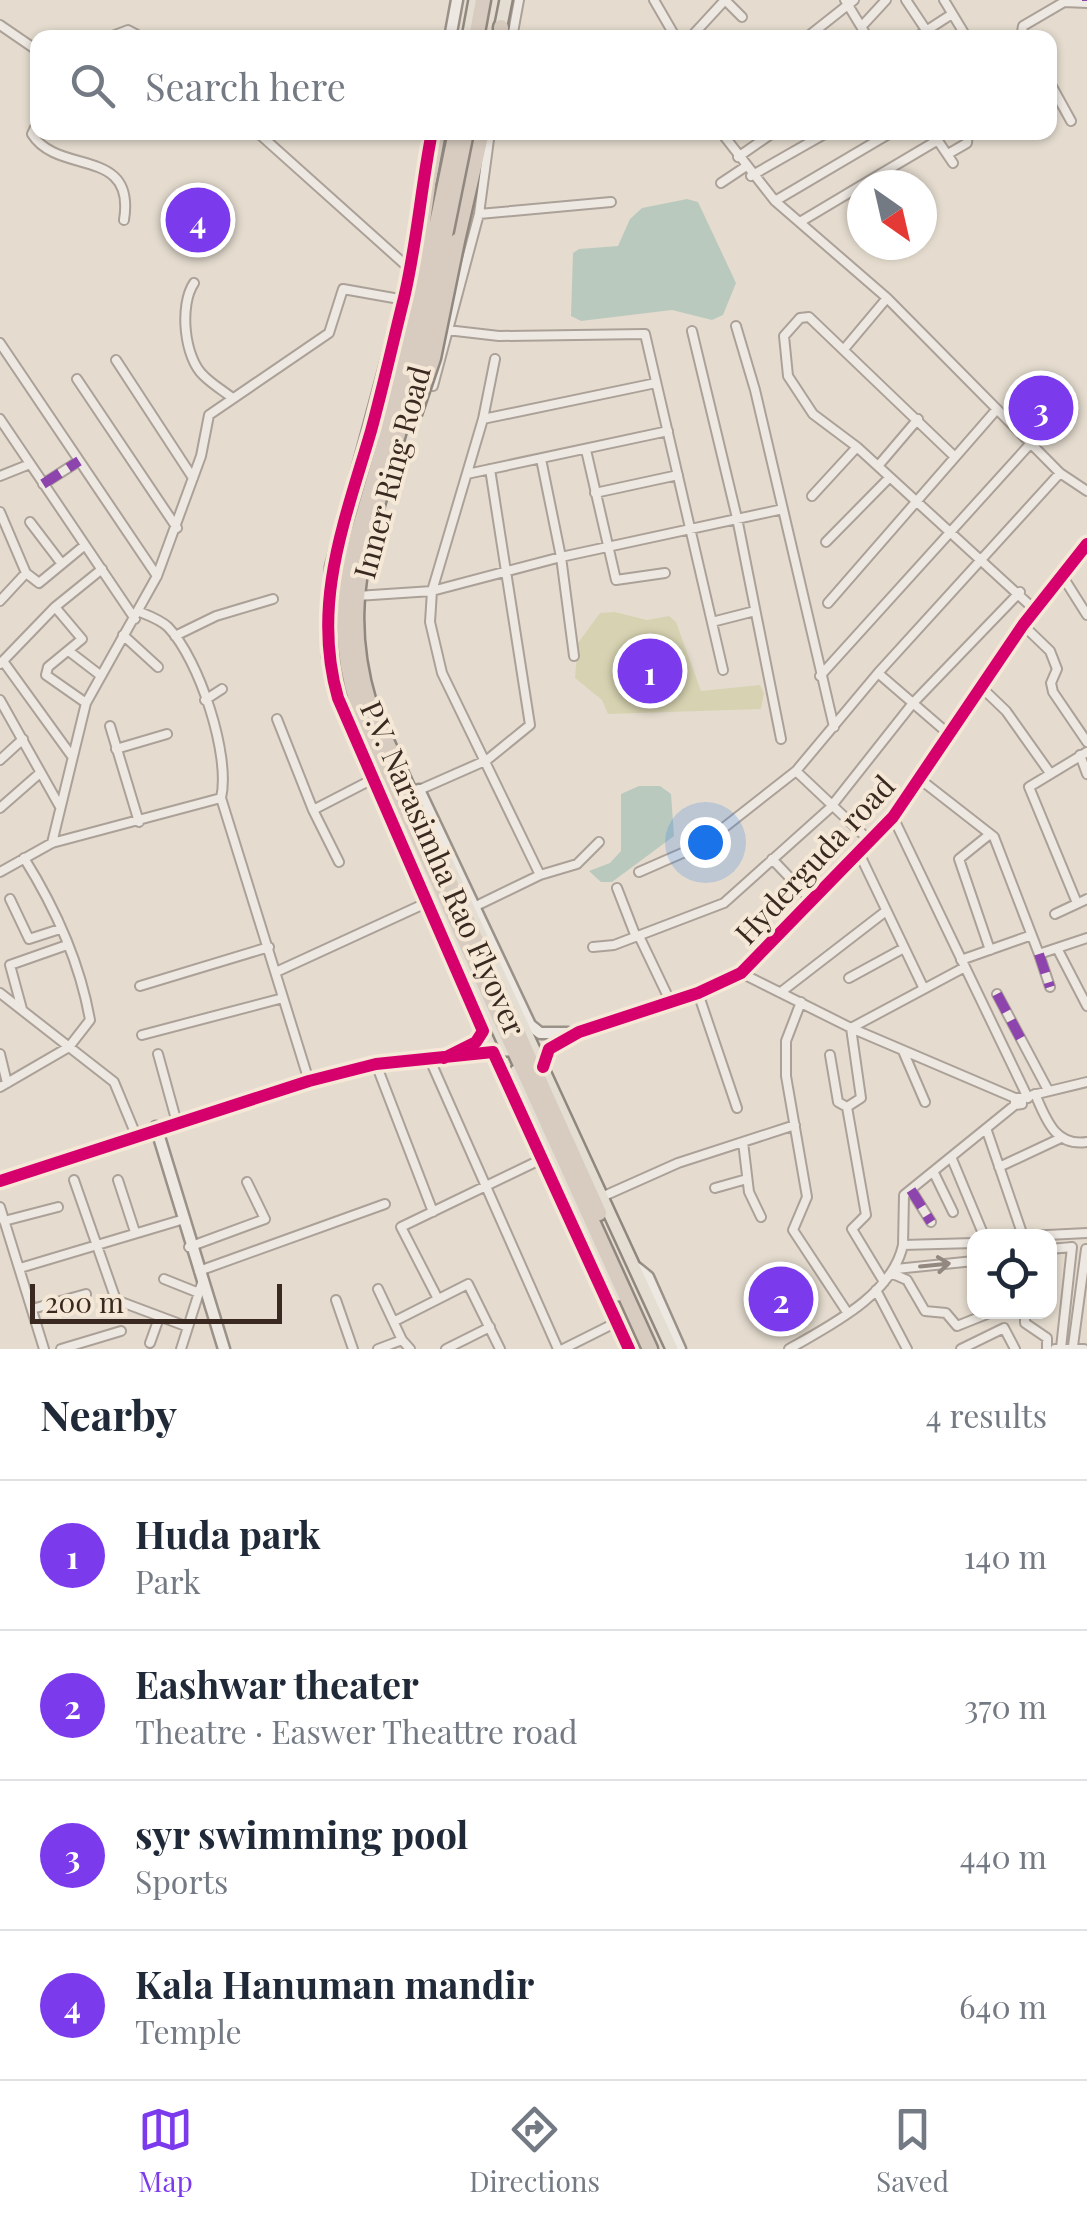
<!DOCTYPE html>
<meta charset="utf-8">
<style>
body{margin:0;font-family:"Playfair Display",serif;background:#f2f2f3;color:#1f2937}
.controls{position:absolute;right:30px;bottom:30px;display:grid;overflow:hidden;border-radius:20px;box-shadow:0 2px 8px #0004}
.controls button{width:90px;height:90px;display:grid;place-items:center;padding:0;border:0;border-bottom:2px solid #e0e1e3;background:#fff;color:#1f2937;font:50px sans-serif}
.compass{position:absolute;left:847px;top:170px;width:90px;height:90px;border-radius:50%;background:#fff;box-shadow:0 2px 8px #0004;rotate:146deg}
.scale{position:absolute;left:30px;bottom:25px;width:252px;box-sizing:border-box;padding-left:10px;border:5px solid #392920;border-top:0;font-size:28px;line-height:35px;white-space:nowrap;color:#392920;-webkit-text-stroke:8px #f5e8d6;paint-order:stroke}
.you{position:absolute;left:705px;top:842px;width:35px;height:35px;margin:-25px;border:8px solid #fff;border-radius:50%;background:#1a73e8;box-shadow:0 0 0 15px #1a73e833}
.badge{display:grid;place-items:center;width:65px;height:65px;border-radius:50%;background:#7c3aed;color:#fff;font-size:32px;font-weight:700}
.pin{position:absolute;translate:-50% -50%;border:5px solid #fff;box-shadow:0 2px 10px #0006}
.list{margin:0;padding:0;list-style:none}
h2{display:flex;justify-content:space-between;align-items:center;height:130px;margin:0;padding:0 40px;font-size:42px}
h2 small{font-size:32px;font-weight:400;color:#747a83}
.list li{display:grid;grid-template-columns:65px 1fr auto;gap:30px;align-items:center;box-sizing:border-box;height:150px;padding:0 40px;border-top:2px solid #e0e1e3}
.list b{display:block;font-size:38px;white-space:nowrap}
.list p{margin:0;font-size:32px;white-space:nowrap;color:#747a83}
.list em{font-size:32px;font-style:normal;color:#747a83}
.icon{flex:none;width:55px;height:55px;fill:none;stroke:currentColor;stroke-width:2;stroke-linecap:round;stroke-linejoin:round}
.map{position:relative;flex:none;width:1087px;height:1349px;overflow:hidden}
.search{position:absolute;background:#fff;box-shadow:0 2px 8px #0004;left:30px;right:30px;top:30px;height:110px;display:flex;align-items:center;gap:25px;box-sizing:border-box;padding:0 35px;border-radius:20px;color:#747a83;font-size:38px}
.sheet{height:730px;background:#fff}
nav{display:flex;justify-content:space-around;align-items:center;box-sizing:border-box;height:140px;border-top:2px solid #e0e1e3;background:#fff;font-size:28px;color:#747a83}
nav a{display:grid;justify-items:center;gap:5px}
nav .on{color:#7c3aed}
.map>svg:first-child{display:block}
.green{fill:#d7d3b2}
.water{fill:#bac9be}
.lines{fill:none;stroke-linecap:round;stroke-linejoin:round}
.street-casing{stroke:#aba198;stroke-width:12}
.secondary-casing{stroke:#9a9188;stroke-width:15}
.primary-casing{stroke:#90877f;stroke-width:16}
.highway-casing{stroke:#90877f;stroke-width:19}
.street{stroke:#ede8e1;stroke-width:8}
.secondary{stroke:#ede8e1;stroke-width:10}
.primary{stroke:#e4ddd2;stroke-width:11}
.highway{stroke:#d8ccc0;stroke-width:14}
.highway-bridge-casing{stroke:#90877f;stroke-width:19;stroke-linecap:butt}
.highway-bridge{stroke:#d8ccc0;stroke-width:14}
.quiet{stroke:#8e44ad;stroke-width:10;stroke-dasharray:20 10;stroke-linecap:butt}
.cycleway-casing{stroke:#f5e8d6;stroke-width:19}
.cycleway{stroke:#d6006c;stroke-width:12}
.oneway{stroke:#938880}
.labels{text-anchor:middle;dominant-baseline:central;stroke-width:8;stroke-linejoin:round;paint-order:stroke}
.street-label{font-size:30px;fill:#392920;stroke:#f5e8d6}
</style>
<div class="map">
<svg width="1087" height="1349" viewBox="0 0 1087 1349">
<rect width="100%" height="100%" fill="#e5dccf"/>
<path class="green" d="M615,612L647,620L669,616L676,622L701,691L760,685L764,693L761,709L608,714L602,700L575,678L578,643L600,613Z"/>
<path class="water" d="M687,199L698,202L736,283L723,315L712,320L672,310L581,321L571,316L573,253L579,249L618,246L630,219L642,208Z
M1030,375L1067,426L1048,440L1011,389Z
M639,786H660L671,794L674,836L612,882H601L589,871L610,863L621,851V794Z"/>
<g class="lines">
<defs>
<path id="street" d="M654,0L676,38
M725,0L742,17
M845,0L868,38
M906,0L926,30
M944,0L967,38
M0,25L38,51
M862,26L886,0
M107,38L128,30L143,38
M512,38L519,0
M690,38L725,0
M806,38L854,0
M915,38L952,14
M1021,38L1023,26L1064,2L1087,3
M1050,83L1071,121
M38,121L32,134C58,176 136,146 124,220
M257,132L411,270
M721,132L775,201L887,298L1060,473L1087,491
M932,132L953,163
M948,154L967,143L968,132
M738,157L774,132
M751,176L828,132
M721,183L745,167
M862,185L938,140
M775,201L892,132
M479,214L611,202
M800,222L862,185
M194,283C179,305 184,358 204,376C212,384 222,390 231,397
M736,326L755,390L834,727
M447,330L499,336L645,334L723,670
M692,331L737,518L781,739
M0,343L157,576
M845,348L887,298
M495,359L483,419L432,591L430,622L442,673L540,875
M116,360L193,478
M77,379L177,528
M433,386L479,214L490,132
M0,419L135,619
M483,419L656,383
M586,450L616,580L665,573
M955,457L809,317L800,318L784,336L788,376L813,414L857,447L1034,609
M541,459L561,557L574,656
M878,466L918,419
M467,474L668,431
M0,476L30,464
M43,484L79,461
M595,493L678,475
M812,496L857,447
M0,512L26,573L39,583L85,545
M30,522L62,564
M826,542L889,478
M1063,577L1087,615
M357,596L432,591L561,557L783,509
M0,601L26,573
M828,603L997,409
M55,607L82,639L48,667L46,675L86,703
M712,622L755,611
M1023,625L1050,651L1057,669L1051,683L1053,692L1087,742
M123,635L158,667
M175,636L216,616L273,599
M70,652L100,675
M3,661L71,755
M0,664L55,607L102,569
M878,673L951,736
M820,676L1031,443
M981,687L1006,711L1050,773
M0,700L59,805
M205,700L222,689
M277,719L313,810L373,779
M110,726L139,822
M116,749L167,734
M1080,755L1087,774
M0,760L23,739
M796,771L870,841
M921,780L994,837L1039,954L1087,938
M419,790L487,760L530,725L490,469
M221,798L309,1081
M0,808L40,773
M313,810L339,862
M893,817L1028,1098
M990,834L959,859L990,950
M52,843L86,703L157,576L201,456L209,415L329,333L343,289L405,300
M859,853L924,989
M772,859L812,901
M0,872L52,843L221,798C231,756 199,659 168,627C161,620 150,616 140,612
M639,872L703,844L796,771L878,673L1060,473
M617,888L636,937
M10,899L29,939L60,929
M1077,903L1029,787L1087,752
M476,906L540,875L577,864L599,842
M1055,914L1087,899
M639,936L671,1003
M593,947L614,945L724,903L830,808L913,703L1020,592
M1058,950L1087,1006
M1039,954L1050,987
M961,960L1029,936
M276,972L437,898
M741,973L851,1028L1015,1098
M849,978L904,948
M140,986L269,947
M781,992L886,911
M0,993L114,1082L136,1135
M698,993L737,1108
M997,994L1048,1090
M801,1002L786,1041V1076L807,1197L793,1230L847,1312
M22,1009L10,965L67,945
M142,1035L283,998
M903,1051L925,1102
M0,1054L7,1083
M158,1054L177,1123
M830,1055L838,1102L847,1107
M430,1060L558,1349
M376,1064L433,1212
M0,1087L69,1047L90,1020C80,963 54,906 24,858
M1035,1094C1046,1119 1055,1147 1087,1142
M1033,1095L1087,1082
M1015,1098H1022V1104L1015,1105Z
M987,1131L1023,1236
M743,1142L749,1192L761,1217
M952,1159L984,1236
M999,1167L1061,1138
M934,1173L953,1212
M74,1180L116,1300L188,1327
M118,1180L135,1232
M715,1188L747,1179
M911,1190L931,1222
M604,1196L678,1163L795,1125
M0,1207L44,1349
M4,1221L58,1207
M1027,1236L1087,1233
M903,1245L904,1195L1015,1105
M189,1247L265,1219L247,1182
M1050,1249L1072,1247L1061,1348
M20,1268L181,1220
M896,1269L974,1261
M199,1271L385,1204
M893,1274L907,1280L925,1311L946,1313L957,1326L992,1312
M164,1279L199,1293
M884,1282L852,1229L866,1215L847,1107L861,1098L851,1028L965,967
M378,1289L402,1340
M876,1290L907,1349
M438,1299L401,1227L544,1158
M336,1300L353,1349
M32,1309L86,1294
M1025,1312V1323L1047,1338V1349
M395,1321L468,1284L500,1349
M150,1343L159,1318
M1073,1346L1086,1249
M61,1349L121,1331
M181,1349L202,1283
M378,1349L402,1340L410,1349
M446,1349L490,1327
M563,1349L617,1322
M789,1349C831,1325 892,1295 903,1245L974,1243
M961,1349L1004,1328L1015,1349
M1055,1349H1084"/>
<path id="secondary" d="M450,38L457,0
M404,297L331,567L328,657L354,738L483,1031L476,1042L444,1058
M414,792L419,790L530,1025L540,1033H568
M543,1067L549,1049L579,1032L698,993L741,973L893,817L1023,625L1087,544
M156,1127L224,1349
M0,1181L309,1081L376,1064L493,1052L629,1349
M637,1268L648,1277L680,1349"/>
<path id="primary" d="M499,35L506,0
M468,38L475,0
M466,162L474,132
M386,784L507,1050
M448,863L672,1349
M516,1071L618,1295"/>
<path id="highway" d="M476,38L483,0
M501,38V27
M428,186L438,132
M457,241L482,132
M362,520C342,583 337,643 358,706L650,1349
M372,522C353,584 350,640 369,703L599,1213"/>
</defs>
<use href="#street" class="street-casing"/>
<use href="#secondary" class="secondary-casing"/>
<use href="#primary" class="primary-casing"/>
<use href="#highway" class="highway-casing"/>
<use href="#street" class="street"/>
<use href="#secondary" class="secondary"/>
<use href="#primary" class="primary"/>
<use href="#highway" class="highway"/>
<defs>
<path id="highway-bridge" d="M414,414L433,358L457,241
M381,431L415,278L428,186
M362,520L408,362L456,132
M372,522L419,363L466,132"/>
</defs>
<use href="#highway-bridge" class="highway-bridge-casing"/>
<use href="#highway-bridge" class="highway-bridge"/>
<path class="quiet" d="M1087,0V1
M43,484L79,461
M1039,954L1050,987
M997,994L1023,1043
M911,1190L931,1222"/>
<defs>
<path id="cycleway" d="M432,132C421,187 417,243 404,298C393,342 383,387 371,431C345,520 311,604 338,698L483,1031L476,1042L444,1058
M543,1067L549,1049L579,1032L698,993L741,973L893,817L1023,625L1087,544
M0,1181L309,1081L376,1064L493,1052L629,1349"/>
</defs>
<use href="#cycleway" class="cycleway-casing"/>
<use href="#cycleway" class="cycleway"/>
</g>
<defs><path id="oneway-shaft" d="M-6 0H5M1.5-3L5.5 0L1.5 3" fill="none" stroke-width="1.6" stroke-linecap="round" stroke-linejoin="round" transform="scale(2.5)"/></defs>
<use class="oneway" href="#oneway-shaft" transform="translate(935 1265) rotate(-6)"/>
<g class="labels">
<g class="street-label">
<text transform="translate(391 472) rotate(-75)">Inner Ring Road</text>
<text transform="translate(814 859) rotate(-47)">Hyderguda road</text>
<text transform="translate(444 868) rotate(66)">P.V. Narasimha Rao Flyover</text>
</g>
</g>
</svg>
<div class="controls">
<button><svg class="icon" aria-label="locate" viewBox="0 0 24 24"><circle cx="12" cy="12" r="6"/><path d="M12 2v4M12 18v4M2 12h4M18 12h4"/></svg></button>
</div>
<svg class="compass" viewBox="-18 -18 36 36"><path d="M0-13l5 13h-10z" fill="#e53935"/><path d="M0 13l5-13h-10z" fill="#747a83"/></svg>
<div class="scale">200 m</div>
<div class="you"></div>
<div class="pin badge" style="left:650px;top:671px">1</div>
<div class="pin badge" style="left:781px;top:1299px">2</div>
<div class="pin badge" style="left:1041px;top:408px">3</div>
<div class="pin badge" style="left:198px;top:220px">4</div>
<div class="search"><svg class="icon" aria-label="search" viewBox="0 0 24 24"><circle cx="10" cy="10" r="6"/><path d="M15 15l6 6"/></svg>Search here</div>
</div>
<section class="sheet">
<h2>Nearby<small>4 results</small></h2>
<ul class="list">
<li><span class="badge">1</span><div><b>Huda park</b><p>Park</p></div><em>140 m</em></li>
<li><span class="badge">2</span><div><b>Eashwar theater</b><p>Theatre · Easwer Theattre road</p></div><em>370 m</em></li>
<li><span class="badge">3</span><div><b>syr swimming pool</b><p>Sports</p></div><em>440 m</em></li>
<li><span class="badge">4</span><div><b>Kala Hanuman mandir</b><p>Temple</p></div><em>640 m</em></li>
</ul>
</section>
<nav>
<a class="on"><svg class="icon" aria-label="map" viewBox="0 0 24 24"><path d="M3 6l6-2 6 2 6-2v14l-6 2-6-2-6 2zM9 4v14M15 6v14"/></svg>Map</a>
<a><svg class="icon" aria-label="directions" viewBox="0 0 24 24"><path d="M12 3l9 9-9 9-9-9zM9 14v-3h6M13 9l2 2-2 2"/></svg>Directions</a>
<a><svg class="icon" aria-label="saved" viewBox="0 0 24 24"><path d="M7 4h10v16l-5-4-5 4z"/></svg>Saved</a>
</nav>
